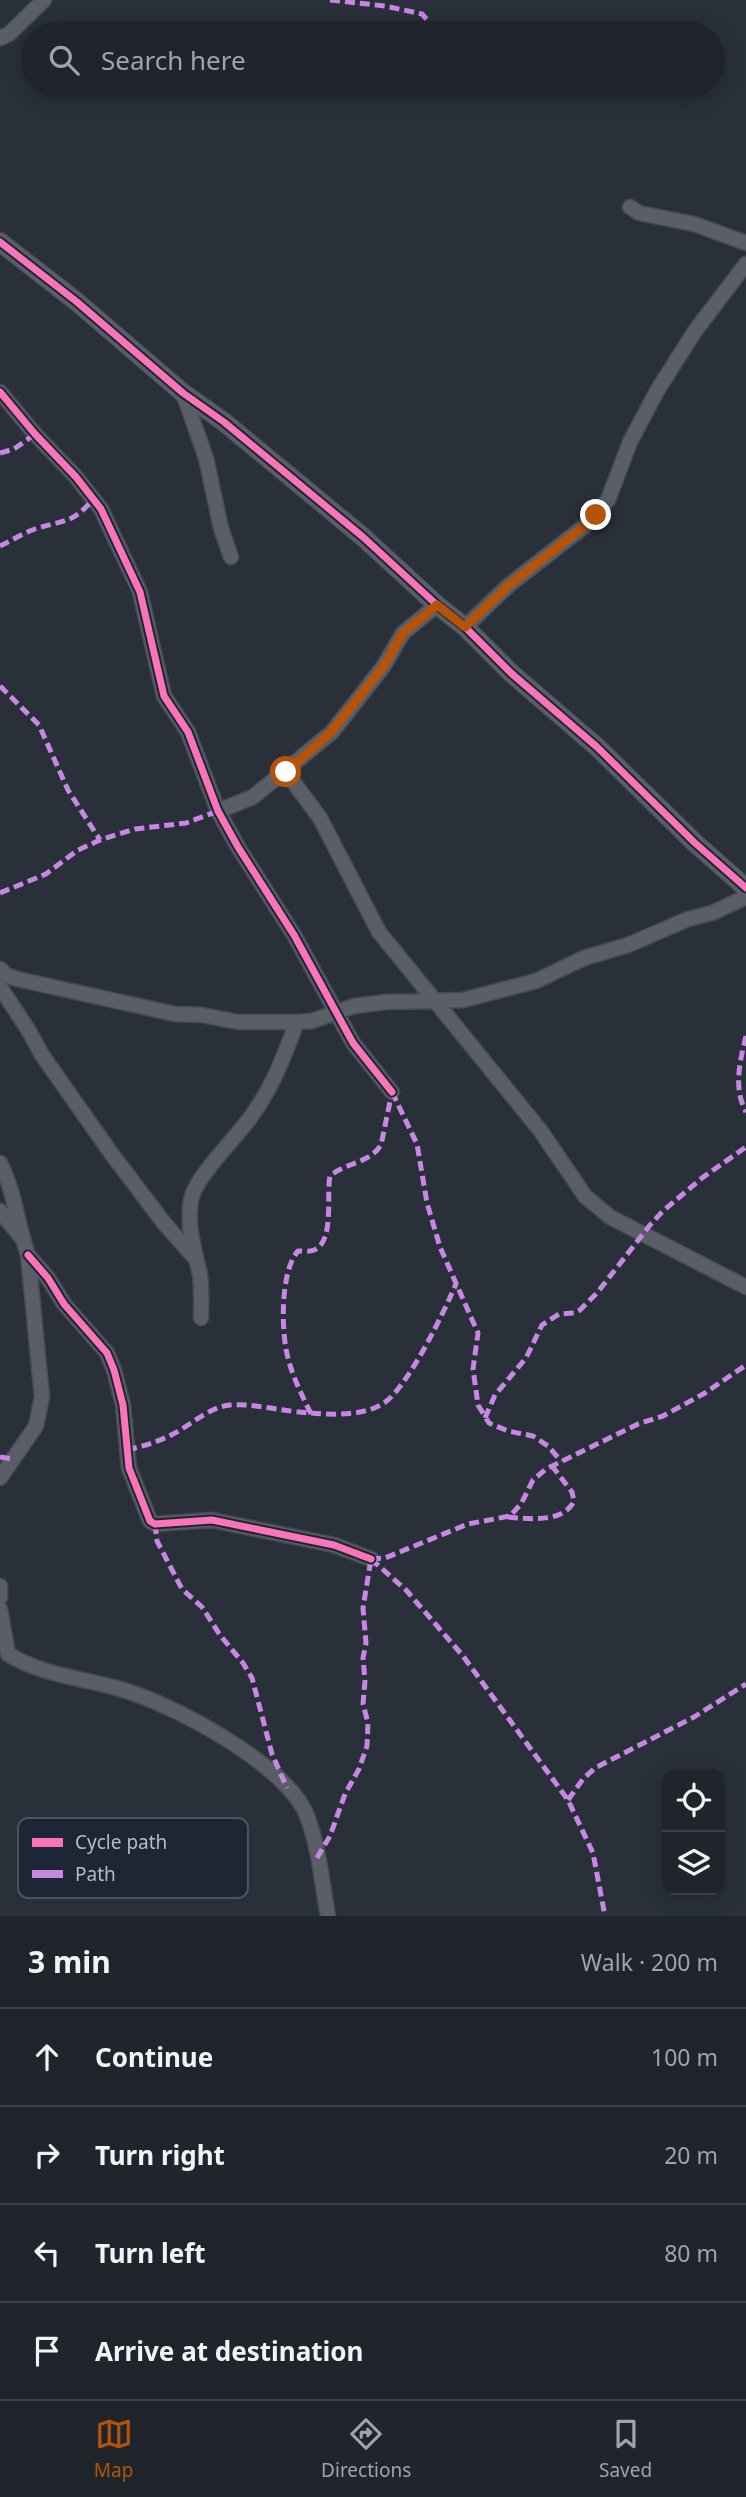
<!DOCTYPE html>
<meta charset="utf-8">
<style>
body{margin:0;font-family:"Noto Sans",sans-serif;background:#2d3037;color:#f1f3f6}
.controls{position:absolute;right:21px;bottom:21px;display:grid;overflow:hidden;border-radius:14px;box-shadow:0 4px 18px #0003}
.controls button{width:63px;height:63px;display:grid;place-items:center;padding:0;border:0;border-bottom:2px solid #3d4147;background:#20242b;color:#f1f3f6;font:35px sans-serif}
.stop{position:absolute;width:21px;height:21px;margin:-16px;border:5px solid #b45309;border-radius:50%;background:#fff}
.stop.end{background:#b45309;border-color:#fff;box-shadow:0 2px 7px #0008}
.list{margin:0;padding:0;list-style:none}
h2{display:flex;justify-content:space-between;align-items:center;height:91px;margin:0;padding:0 28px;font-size:30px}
h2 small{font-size:23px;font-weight:400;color:#a2a4a9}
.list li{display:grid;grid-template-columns:46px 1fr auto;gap:21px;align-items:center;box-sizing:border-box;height:98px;padding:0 28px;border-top:2px solid #3d4147}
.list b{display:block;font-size:26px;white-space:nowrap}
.list em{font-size:23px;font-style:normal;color:#a2a4a9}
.icon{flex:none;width:38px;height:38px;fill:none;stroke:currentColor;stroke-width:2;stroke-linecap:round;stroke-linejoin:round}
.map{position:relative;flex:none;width:746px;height:1916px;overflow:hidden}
.search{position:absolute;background:#20242b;box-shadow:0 4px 18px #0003;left:21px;right:21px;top:21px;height:77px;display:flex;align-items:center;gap:18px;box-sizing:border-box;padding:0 24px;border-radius:38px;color:#a2a4a9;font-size:26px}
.sheet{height:483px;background:#20242b}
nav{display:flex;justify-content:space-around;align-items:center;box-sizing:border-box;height:98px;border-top:2px solid #3d4147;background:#20242b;font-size:19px;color:#a2a4a9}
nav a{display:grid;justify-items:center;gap:4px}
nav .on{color:#b45309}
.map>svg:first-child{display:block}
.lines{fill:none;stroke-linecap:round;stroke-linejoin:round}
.minor-casing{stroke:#464b52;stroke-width:17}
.tertiary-casing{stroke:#464b52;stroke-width:20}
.minor{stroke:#5a5f67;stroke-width:14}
.tertiary{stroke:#5a5f67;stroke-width:18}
.quiet{stroke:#c787e3;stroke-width:5;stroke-dasharray:10 5;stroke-linecap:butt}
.cycleway-casing{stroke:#1d2634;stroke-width:11}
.cycleway{stroke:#fb73b8;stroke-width:7}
.route{stroke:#b45309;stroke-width:9}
.key{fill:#1d2634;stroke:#4a5361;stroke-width:2}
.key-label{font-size:19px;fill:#b4bcca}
</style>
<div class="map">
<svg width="746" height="1916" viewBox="0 0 746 1916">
<rect width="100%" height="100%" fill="#2a3039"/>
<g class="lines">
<defs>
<path id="minor" d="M0,38L9,34L44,0
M630,207L639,213L694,224L746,243
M0,392L35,434L76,477L101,509L140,592L164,696L188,732L218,811L238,847L294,935L353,1043L392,1092
M183,393L206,458L221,528L231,557
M465,627L509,585L586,525L608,500L630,442L657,391L695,331L746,264
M286,772L320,818L379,932L540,1130L585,1196L610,1217L746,1287
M218,811L253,797L332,732L383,667L403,633L437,605
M0,969L6,975L17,979L175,1014L202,1015L238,1022H297L312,1021L354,1006L386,1002L463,1000L536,981L584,958L628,945L688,919L712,913L746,897
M0,987L29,1031L42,1055L111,1153L164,1223L194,1257
M0,1163C15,1192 17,1224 28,1255L42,1397L36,1426L0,1478
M0,1211L21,1237
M28,1255L48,1278L64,1304L107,1353L114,1370L123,1405L129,1468L150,1521L155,1524L212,1520L334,1545L371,1559
M201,1318C201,1304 202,1289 200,1275C195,1251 185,1221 192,1196C200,1172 235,1139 250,1118C273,1087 283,1058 297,1022
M0,1586V1597
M0,1609L8,1654C41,1675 83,1678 120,1689C171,1703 288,1765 307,1816C319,1847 322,1883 328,1916"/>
<path id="tertiary" d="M0,242L77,302L183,393L224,422L363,537L437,605L465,627L511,673L597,747L695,843L746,888"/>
</defs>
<use href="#minor" class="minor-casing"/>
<use href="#tertiary" class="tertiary-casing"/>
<use href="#minor" class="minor"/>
<use href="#tertiary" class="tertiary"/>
<path class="quiet" d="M330,0L385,6L422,14L438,32
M0,453L14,449L35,434
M0,546C11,541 23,533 35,529C63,520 73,524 93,499
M0,686L39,725L68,790L100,840
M0,893L46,874L78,850L100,840L135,829L186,823L218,811
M746,1036C740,1061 733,1088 746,1112
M392,1092L417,1144L427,1203L440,1247L478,1333L473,1369L478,1405L489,1423L508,1431L533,1436L548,1446L561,1461
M311,1414C302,1395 293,1378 288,1358C281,1333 280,1271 298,1251C303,1251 310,1252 314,1250C335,1242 326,1194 330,1176C345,1163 370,1163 381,1145L392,1092
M485,1418L495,1395L526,1358L542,1325L559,1314L574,1313L580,1310L597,1293L650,1225L663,1211L702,1178L746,1147
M127,1450C143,1446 158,1442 173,1434C191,1425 209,1407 230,1405C253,1403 286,1412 310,1413C333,1415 364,1416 384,1403C408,1387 444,1312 456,1284
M0,1457L14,1459
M508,1517C529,1519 564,1523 574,1501L572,1492L552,1466
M155,1524L157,1541L182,1589L202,1607L220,1635L243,1663L252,1678L272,1754L287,1788
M371,1559L406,1590L463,1656L568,1800L593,1853L605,1916
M371,1559L385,1558L468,1524L510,1516L521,1504L533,1480L546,1469L638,1424L663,1416L705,1393L746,1365
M568,1800L583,1779L595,1768L694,1717L746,1684
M317,1858L330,1836L345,1794L359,1769L367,1746L368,1723L363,1704L365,1681L363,1658L366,1643L363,1608L371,1559"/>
<defs>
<path id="cycleway" d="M0,242L77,302L183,393L224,422L363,537L437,605L465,627L511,673L597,747L695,843L746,888
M0,392L35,434L76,477L101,509L140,592L164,696L188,732L218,811L238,847L294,935L353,1043L392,1092
M28,1255L48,1278L64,1304L107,1353L114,1370L123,1405L129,1468L150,1521L155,1524L212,1520L334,1545L371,1559"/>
</defs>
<use href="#cycleway" class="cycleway-casing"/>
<use href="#cycleway" class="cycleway"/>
</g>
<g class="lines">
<path class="route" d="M286,772L331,732L383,667L403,633L437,605L465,627L509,585L586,525L596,515"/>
</g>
<rect x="18" y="1818" width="230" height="80" rx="10" class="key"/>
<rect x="32" y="1838" width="31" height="9" fill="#fb73b8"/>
<rect x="32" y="1870" width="31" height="8" fill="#c787e3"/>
<g class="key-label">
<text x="75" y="1849">Cycle path</text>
<text x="75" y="1881">Path</text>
</g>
</svg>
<div class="controls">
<button><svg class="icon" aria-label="locate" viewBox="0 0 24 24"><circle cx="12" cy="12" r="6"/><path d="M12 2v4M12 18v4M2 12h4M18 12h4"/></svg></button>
<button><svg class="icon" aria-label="layers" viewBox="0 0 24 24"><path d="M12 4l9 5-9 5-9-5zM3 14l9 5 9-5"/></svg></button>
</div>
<div class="stop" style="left:286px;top:772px"></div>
<div class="stop end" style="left:596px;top:515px"></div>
<div class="search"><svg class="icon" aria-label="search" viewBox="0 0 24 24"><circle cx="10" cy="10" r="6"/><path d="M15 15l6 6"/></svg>Search here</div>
</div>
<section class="sheet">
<h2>3 min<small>Walk · 200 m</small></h2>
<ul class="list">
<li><svg class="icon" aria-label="ahead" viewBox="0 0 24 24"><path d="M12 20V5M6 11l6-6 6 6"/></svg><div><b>Continue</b></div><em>100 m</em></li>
<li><svg class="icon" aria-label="right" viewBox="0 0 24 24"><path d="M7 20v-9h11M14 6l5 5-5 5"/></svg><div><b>Turn right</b></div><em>20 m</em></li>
<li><svg class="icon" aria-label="left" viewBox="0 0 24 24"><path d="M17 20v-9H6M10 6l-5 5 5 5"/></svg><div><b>Turn left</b></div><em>80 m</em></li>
<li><svg class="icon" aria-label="arrive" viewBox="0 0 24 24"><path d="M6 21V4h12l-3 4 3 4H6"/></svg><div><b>Arrive at destination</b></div></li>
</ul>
</section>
<nav>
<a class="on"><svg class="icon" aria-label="map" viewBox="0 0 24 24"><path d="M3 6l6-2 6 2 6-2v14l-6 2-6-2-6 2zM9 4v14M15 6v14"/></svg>Map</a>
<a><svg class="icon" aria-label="directions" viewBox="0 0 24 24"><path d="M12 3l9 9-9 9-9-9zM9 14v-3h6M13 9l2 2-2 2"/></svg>Directions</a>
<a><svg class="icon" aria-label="saved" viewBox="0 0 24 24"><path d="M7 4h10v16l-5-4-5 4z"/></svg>Saved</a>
</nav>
